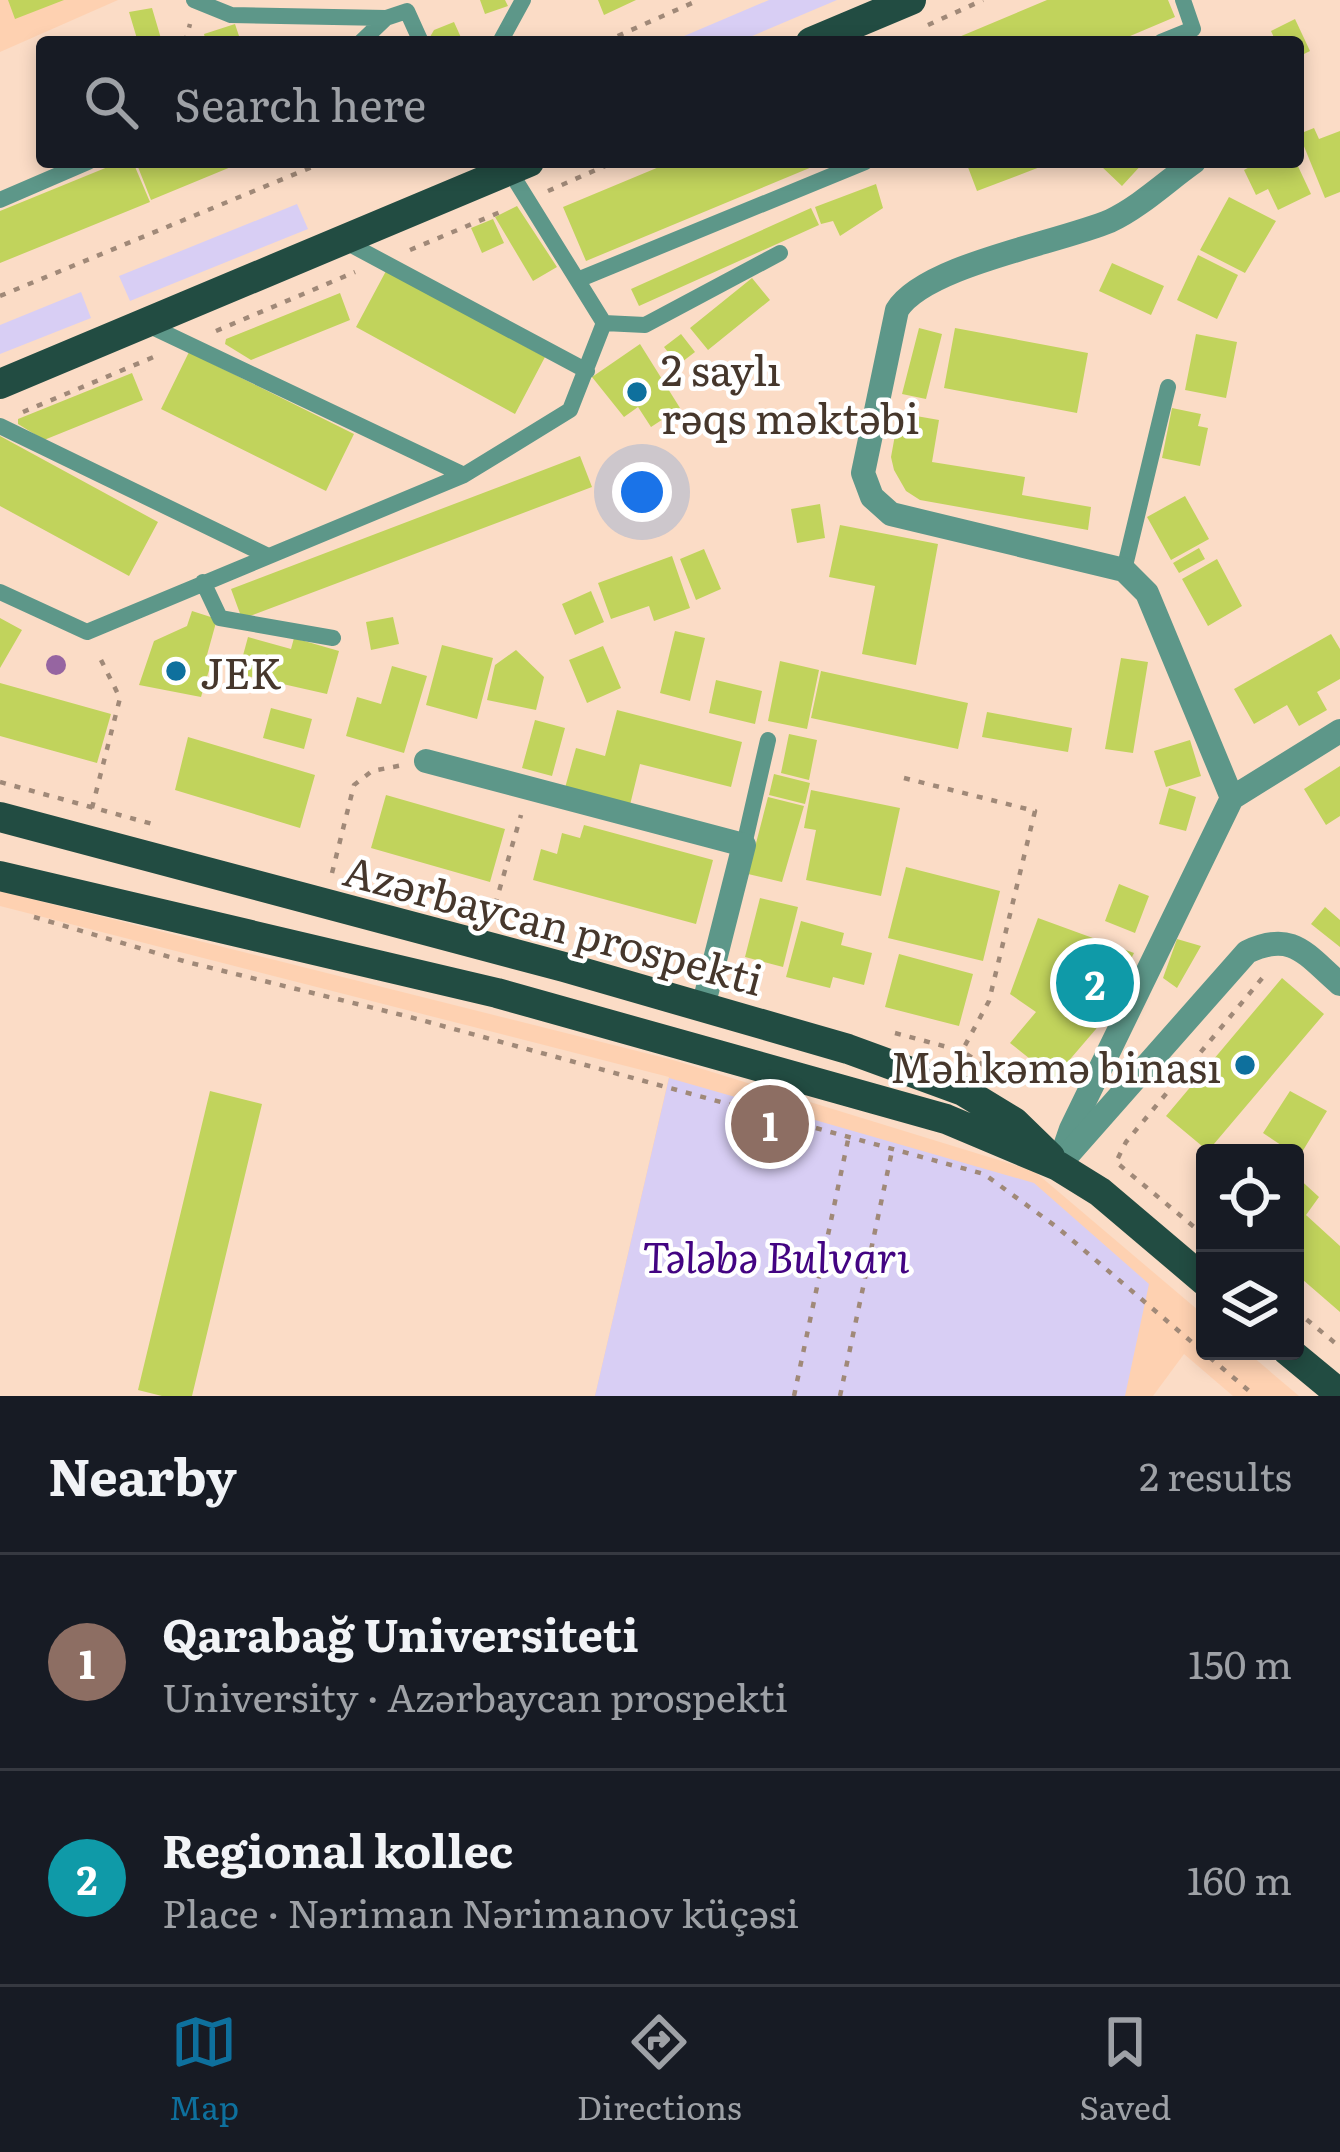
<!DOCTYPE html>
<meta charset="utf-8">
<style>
body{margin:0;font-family:Literata,serif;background:#20242c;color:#f1f3f6}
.controls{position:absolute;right:36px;bottom:36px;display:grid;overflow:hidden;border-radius:12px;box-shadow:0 6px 18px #0003}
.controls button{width:108px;height:108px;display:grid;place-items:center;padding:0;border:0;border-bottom:3px solid #363941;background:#171b24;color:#f1f3f6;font:60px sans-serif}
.you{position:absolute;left:642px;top:492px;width:42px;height:42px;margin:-30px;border:9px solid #fff;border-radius:50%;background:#1a73e8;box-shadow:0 0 0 18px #1a73e833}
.badge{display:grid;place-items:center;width:78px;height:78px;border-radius:50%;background:#0e709d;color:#fff;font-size:39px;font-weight:700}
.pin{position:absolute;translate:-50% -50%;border:6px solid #fff;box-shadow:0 3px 12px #0006}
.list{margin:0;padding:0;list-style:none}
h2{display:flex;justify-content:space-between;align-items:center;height:156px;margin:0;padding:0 48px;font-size:51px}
h2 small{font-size:39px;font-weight:400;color:#9ea1a6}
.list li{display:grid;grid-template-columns:78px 1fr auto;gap:36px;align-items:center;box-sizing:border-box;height:216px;padding:0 48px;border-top:3px solid #363941}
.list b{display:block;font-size:45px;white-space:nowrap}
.list p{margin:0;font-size:39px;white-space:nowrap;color:#9ea1a6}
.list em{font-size:39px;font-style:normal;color:#9ea1a6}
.icon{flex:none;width:66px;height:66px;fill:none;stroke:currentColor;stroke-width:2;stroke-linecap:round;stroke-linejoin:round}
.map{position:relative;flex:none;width:1340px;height:1396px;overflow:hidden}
.search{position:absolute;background:#171b24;box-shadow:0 6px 18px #0003;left:36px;right:36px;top:36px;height:132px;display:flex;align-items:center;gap:30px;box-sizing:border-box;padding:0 42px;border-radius:12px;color:#9ea1a6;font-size:45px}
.sheet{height:588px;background:#171b24}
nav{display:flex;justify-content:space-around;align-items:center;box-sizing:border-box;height:168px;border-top:3px solid #363941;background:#171b24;font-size:33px;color:#9ea1a6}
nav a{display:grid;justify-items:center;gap:6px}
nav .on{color:#0e709d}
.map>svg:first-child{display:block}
.built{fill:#fed1b1}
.green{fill:#d8cef4}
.building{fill:#c1d35c}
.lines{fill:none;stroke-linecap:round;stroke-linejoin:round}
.path{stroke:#a08978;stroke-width:4.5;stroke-dasharray:6 9;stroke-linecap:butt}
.service{stroke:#5d9789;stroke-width:16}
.minor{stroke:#5d9789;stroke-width:24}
.tertiary{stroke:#5d9789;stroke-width:24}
.primary{stroke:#224c42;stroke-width:30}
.tree{fill:#9665a1}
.poi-dot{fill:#0e709d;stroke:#fff;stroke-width:4.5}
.labels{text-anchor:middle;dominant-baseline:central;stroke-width:9;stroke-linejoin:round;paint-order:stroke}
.poi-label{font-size:42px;fill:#46372c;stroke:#fff;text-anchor:start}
.street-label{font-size:42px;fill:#46372c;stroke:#fff}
.park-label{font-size:42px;font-style:italic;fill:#430482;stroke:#fff}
</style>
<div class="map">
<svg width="1340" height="1396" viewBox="0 0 1340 1396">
<rect width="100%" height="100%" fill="#fbdcc6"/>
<path class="built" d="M0,0H118L0,52Z
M0,891L673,1060L1034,1171L1205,1316V1351H1246L1299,1396H1233L1184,1354L1153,1396H595L669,1077L0,906Z"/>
<path class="green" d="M769,0H837L738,42H670Z
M297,204L308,229L130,301L119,276Z
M81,292L91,318L0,354V325Z
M669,1078L1034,1183L1149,1284L1125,1396H595Z"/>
<path class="building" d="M8,0H64L15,19Z
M480,0H505L508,6L485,14Z
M598,0H636L604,15Z
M1047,0H1168L1175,17L1116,42H947Z
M152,8L162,42H138L129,12Z
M1295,19L1310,51L1298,57V42H1276L1271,31Z
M454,22L463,42H427L434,30Z
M235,24L241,42H206L204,34Z
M1314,128L1319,139L1340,131V192L1325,198L1299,134Z
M120,162H133L150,202L0,263V211Z
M136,162H243L151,200Z
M671,162H824L586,261L563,207Z
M966,162H1038L1040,167L977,191Z
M1105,162H1144L1122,186L1101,166Z
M1259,162H1296L1311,194L1278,210L1268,189L1256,195L1244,170Z
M876,184L883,208L840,236L833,221L821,224L815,207Z
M1229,197L1276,221L1245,273L1200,250Z
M517,206L557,267L533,281L495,217Z
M811,208L819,225L639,306L631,289Z
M493,219L504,243L482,253L471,228Z
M1198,255L1238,275L1217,319L1177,300Z
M1112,263L1164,286L1151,315L1099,291Z
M386,271L545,357L515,414L356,327Z
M752,278L770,300L708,350L690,328Z
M340,293L350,320L251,360L225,344L226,339Z
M919,328L942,334L926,399L902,394Z
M955,328L1088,353L1077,413L944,388Z
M681,334L695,352L678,365L664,347Z
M1196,334L1237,342L1226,398L1185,390Z
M640,344L680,408L651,427L638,407L624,417L592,377Z
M189,352L354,434L326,491L161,409Z
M132,373L143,400L44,440L18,424V419Z
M1172,408L1201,414L1198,426L1208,428L1200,466L1162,458Z
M899,413L939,420L932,462L1025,477L1022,495L1091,507L1088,530L920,500L906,491L894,470L891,457Z
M0,436L158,522L129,576L0,506Z
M580,456L592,487L242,619L231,589Z
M1185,496L1209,539L1171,560L1147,517Z
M820,504L825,538L797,543L791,509Z
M840,525L938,544L916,665L862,654L875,586L829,577Z
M1199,548L1205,559L1179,573L1173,563Z
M704,549L721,589L696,600L680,559Z
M672,556L690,608L654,621L649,606L611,619L598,583Z
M1217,559L1242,606L1208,626L1182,579Z
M591,591L604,622L575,635L562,604Z
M192,611L217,619L207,655L213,657L201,697L139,685L154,641L187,626Z
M393,617L399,644L371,650L366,622Z
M0,618L22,630L0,668Z
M675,631L705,638L690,701L660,693Z
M1331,634L1340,649V679L1317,692L1327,710L1299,726L1287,705L1254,724L1234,689Z
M248,637L291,649L294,638L339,651L327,694L238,674Z
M442,645L493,658L477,719L426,705Z
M603,646L621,688L587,703L569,660Z
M516,650L544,677L536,710L487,700L495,665Z
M1121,658L1148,662L1133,753L1105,749Z
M780,661L819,670L807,729L768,721Z
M392,666L427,676L404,753L346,736L357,697L381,704Z
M821,671L968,703L958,749L811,718Z
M716,680L762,691L755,724L709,713Z
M0,683L111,714L97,763L0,736Z
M271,708L312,719L304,749L263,738Z
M617,710L742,742L731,787L640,764L630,805L565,788L576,748L605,756Z
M987,712L1072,728L1068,752L982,737Z
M535,720L565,728L552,776L522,768Z
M789,734L817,740L809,780L781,773Z
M188,737L315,775L300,828L175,790Z
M1190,740L1201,776L1166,787L1154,751Z
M1340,766V816L1326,825L1304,789Z
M774,774L810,783L805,804L769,795Z
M1169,788L1196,797L1186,831L1159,824Z
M811,790L900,808L881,896L806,880L816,830L804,828Z
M386,795L505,829L490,882L371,848Z
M768,797L804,806L782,882L748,874Z
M584,825L713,860L696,924L533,880L541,849L557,854L562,833L580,838Z
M906,867L1000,891L983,961L888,938Z
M1119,884L1149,896L1135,933L1105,921Z
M760,898L798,907L783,967L745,957Z
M1325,907L1340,920V947L1311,924Z
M1038,918L1134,953L1096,1029L1054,1078L1010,1043L1036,1012L1010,994Z
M801,921L844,933L841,945L872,953L864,985L833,977L830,988L786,977Z
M1177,939L1201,946L1177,988L1163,978Z
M899,954L973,974L959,1026L885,1007Z
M1282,978L1324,1014L1208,1151L1166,1116Z
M210,1091L262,1104L192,1396H162L138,1390Z
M1290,1091L1327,1111L1299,1157L1263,1133Z
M1295,1175L1319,1197L1306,1215L1340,1246V1312L1295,1273Z"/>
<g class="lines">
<path class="path" d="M928,25L983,0
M185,42L190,24
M604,42L699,0
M548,191L614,162
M410,250L505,210
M0,296L324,162
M216,331L355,272
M23,412L156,356
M904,778L1035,811L989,1001L962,1051
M0,782L156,825
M92,808L120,698L98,654
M332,873L354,785L372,771L403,765
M34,917L187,962L410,1017L984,1174L1058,1228L1255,1396
M491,919L521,815
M895,1033L962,1051L1000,1076
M1205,1236L1116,1162L1126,1142L1264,976
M1295,1310L1340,1347
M794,1396L848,1140
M840,1396L892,1151"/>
<path class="service" d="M194,0L231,15L386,18L407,11L421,42
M361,42L386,18
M500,42L523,0
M1161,42L1193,29L1183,0
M0,200L88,162
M344,241L587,371
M580,279L865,162
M604,323L645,325L780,253
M148,325L464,475
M0,426L266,555
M1124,570L1168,387
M203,582L220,618L333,638
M0,592L87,632L464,475L570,410L604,323L509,170
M744,845L768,740"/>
<path class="minor" d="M1194,162C1167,181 1140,207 1110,221C1058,243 925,265 897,310L863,473L872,497L891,514L1124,570L1147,593L1232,798
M426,761L744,845L703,1007
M1059,1164L1071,1129L1232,798L1340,731"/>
<path class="tertiary" d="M1058,1166L1247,952C1293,930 1306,955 1340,984"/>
<path class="primary" d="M811,42L911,0
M0,384L529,162
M0,817L564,967L848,1049L963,1091L1014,1122L1050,1157
M0,876L497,993L946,1119L1058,1166L1100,1192L1205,1281
M1288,1351L1340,1394"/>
</g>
<circle class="tree" cx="56" cy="665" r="10"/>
<g class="poi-dot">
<circle cx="637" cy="392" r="12"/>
<circle cx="176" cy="671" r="12"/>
<circle cx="1245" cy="1065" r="12"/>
</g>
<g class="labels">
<g class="poi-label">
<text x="661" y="368">2 saylı<tspan x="661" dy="48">rəqs məktəbi</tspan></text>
<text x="200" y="671">JEK</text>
<text x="1221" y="1065" text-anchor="end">Məhkəmə binası</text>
</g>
<g class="street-label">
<text transform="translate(554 923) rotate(15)">Azərbaycan prospekti</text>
</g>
<g class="park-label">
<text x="776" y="1255">Tələbə Bulvarı</text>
</g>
</g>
</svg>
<div class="controls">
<button><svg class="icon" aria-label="locate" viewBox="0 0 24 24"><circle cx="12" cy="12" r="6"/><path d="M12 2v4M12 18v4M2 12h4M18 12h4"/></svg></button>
<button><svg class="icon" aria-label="layers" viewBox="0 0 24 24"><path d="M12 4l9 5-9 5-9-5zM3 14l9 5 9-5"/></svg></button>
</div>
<div class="you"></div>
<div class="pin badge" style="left:770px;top:1124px;background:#8d6e63">1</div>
<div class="pin badge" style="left:1095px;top:983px;background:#0f9aa8">2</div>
<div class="search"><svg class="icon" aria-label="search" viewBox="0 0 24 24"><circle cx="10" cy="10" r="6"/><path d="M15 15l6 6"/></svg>Search here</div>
</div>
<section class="sheet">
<h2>Nearby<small>2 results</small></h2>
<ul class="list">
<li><span class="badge" style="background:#8d6e63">1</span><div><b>Qarabağ Universiteti</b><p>University · Azərbaycan prospekti</p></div><em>150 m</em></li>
<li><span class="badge" style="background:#0f9aa8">2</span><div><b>Regional kollec</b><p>Place · Nəriman Nərimanov küçəsi</p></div><em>160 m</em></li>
</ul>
</section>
<nav>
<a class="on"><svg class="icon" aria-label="map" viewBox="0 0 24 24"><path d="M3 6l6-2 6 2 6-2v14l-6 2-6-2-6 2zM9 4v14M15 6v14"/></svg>Map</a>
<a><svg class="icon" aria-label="directions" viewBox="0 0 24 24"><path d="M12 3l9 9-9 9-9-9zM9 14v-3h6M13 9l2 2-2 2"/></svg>Directions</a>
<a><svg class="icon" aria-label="saved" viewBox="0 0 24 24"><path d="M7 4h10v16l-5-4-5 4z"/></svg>Saved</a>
</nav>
